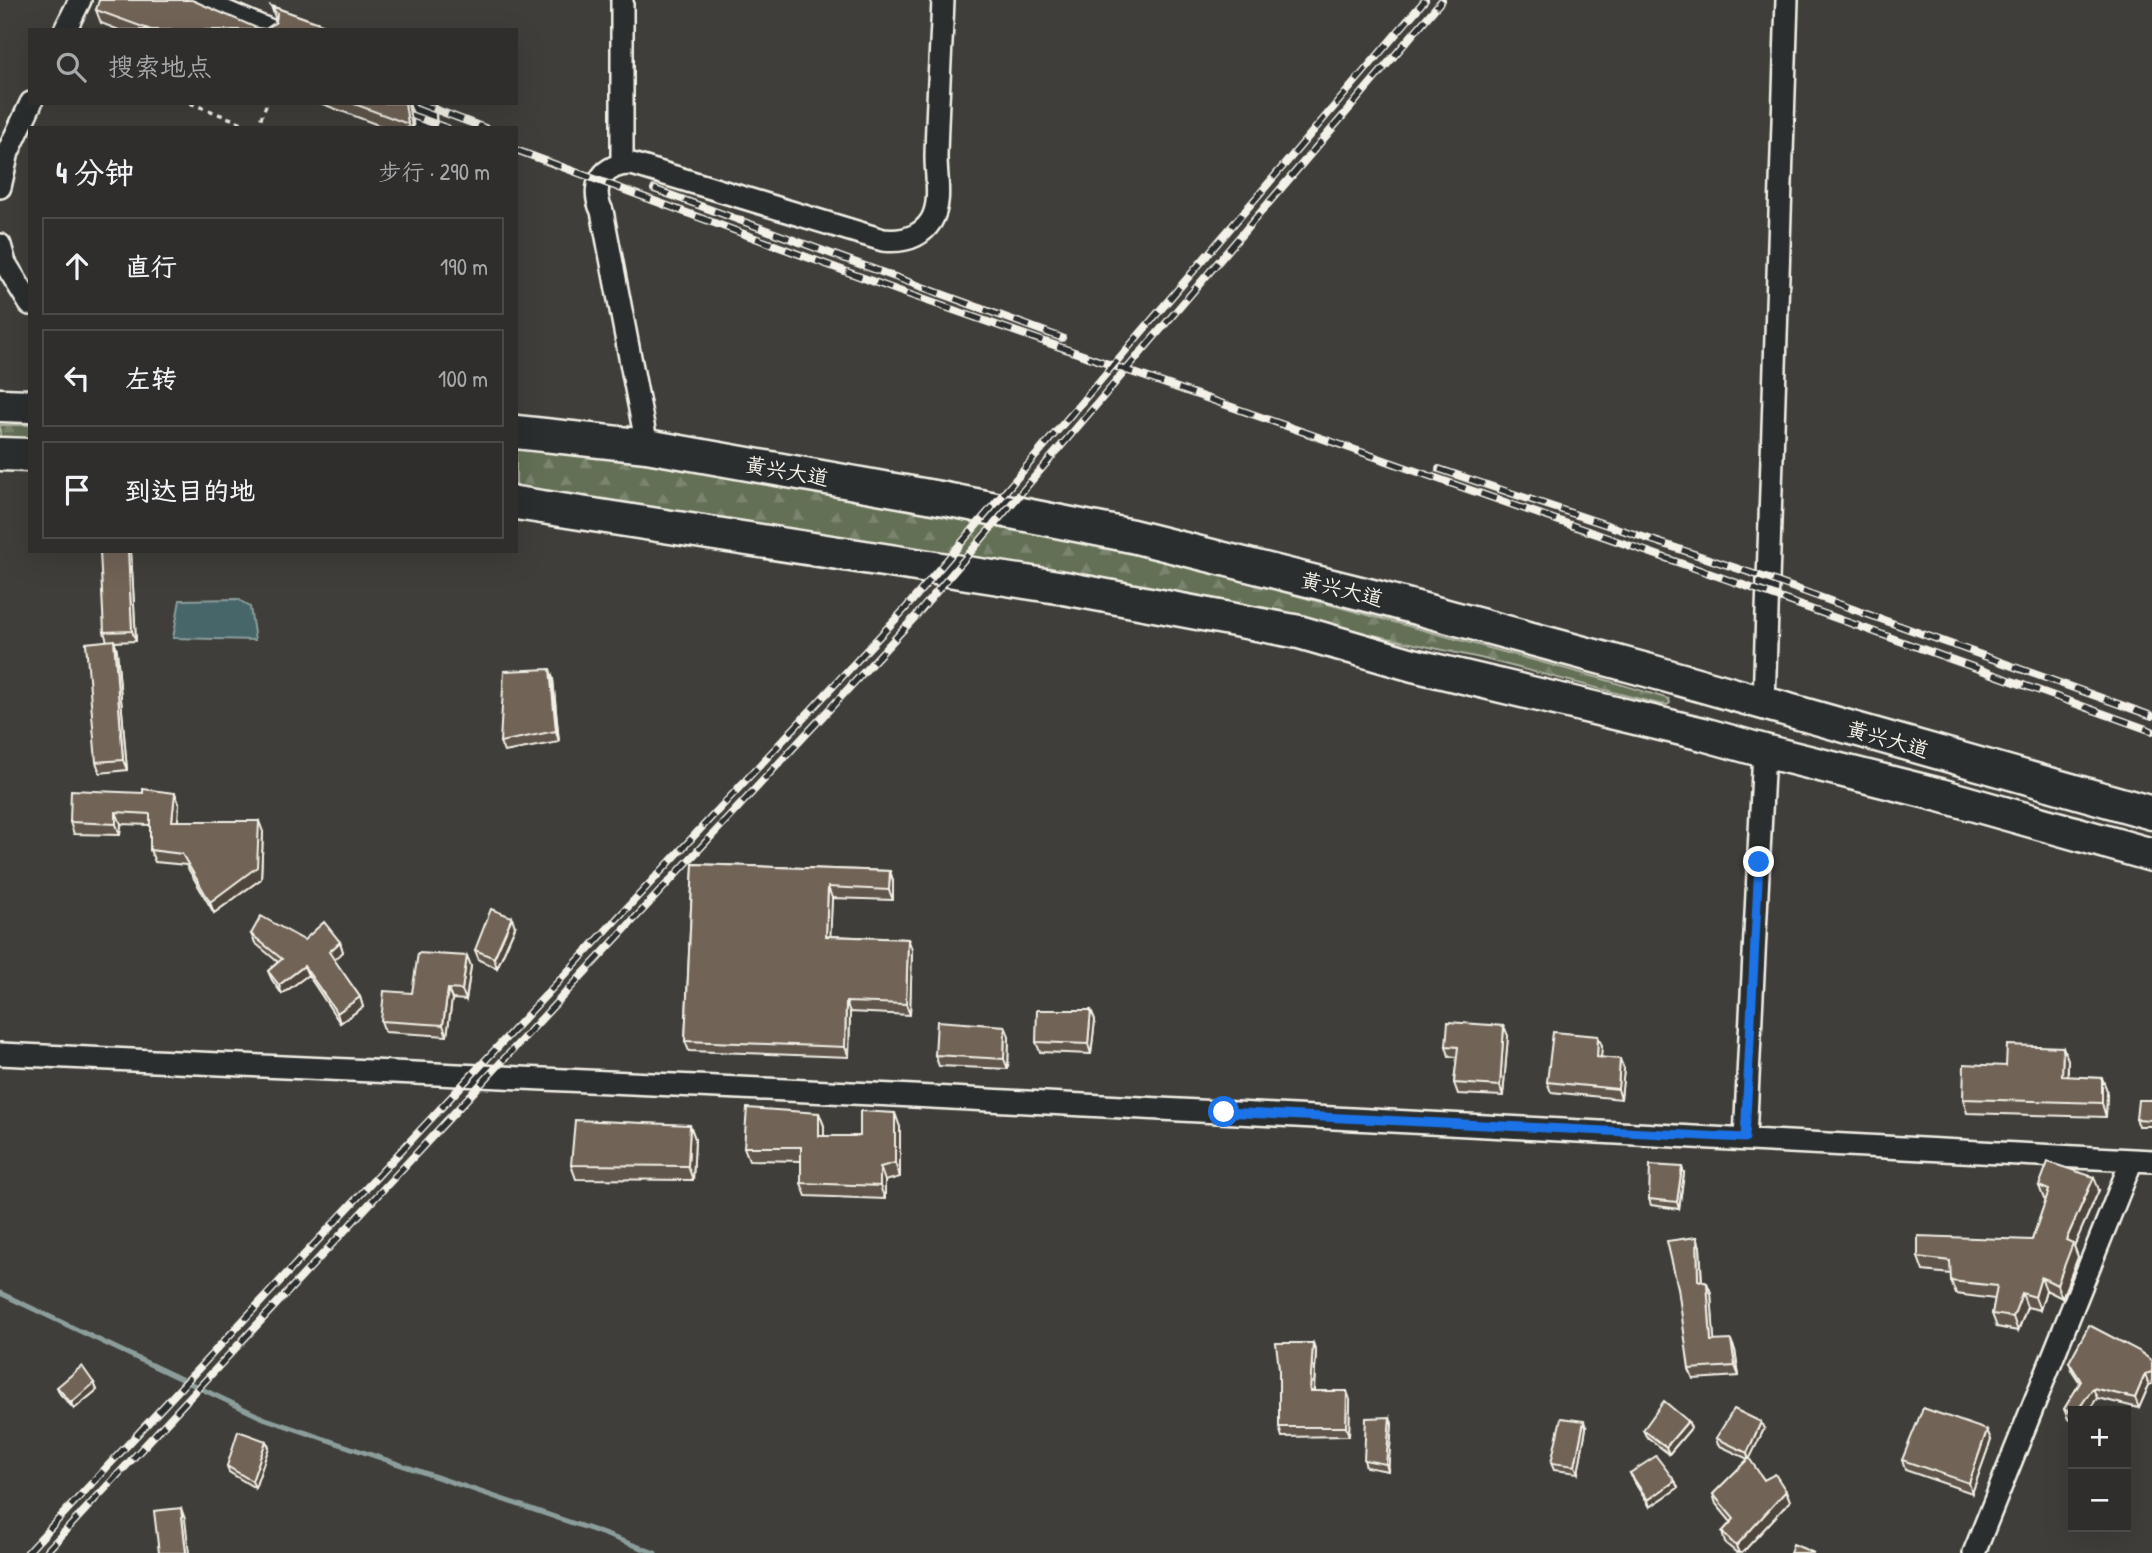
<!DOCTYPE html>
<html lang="zh">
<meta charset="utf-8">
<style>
body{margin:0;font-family:"Patrick Hand","LXGW WenKai TC",sans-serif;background:#3b3a38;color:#f1f3f6}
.controls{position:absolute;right:21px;bottom:21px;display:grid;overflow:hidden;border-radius:0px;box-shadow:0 7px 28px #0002}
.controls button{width:63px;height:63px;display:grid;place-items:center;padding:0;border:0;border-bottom:2px solid #4a4a48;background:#2f2e2c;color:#f1f3f6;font:35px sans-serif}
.stop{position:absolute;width:21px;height:21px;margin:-16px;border:5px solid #1a73e8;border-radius:50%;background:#fff}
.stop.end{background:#1a73e8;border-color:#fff;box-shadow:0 2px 7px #0008}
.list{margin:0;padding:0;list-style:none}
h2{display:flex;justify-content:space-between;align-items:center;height:91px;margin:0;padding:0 28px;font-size:30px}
h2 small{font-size:23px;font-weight:400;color:#a7a8a9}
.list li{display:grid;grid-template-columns:46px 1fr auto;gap:21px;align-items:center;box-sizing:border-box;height:98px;margin:0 14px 14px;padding:0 14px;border:2px solid #4a4a48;border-radius:0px}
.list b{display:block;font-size:26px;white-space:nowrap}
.list em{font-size:23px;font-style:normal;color:#a7a8a9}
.icon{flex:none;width:38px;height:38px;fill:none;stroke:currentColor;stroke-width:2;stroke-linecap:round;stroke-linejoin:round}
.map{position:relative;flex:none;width:2152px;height:1553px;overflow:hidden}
.search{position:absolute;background:#2f2e2c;box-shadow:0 7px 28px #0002;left:28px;top:28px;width:490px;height:77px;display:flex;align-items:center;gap:18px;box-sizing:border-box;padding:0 24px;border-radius:0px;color:#a7a8a9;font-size:26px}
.panel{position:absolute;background:#2f2e2c;box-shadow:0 7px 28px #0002;left:28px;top:126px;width:490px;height:427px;border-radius:0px}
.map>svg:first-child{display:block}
.forest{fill:url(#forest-firs);stroke:#acb09f;stroke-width:2}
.water{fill:#47666a;stroke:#8c9e9c;stroke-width:2}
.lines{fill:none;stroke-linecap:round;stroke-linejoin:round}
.stream{stroke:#8c9e9c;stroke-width:5}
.minor-casing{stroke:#f4f1e8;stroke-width:26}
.highway-casing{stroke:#f4f1e8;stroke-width:37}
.path{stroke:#f4f1e8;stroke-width:3.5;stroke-dasharray:5 5;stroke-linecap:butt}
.minor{stroke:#2a2d2e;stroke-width:21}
.highway{stroke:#2a2d2e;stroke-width:32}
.rail-casing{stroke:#f4f1e8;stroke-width:8}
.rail{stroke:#2a2d2e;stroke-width:5;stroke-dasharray:16;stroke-linecap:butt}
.wall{fill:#61564b;stroke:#f4f1e8;stroke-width:2}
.shaded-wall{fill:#4f463d;stroke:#f4f1e8;stroke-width:2}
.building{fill:#716457;stroke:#f4f1e8;stroke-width:2}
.route{stroke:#1a73e8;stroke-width:9}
.labels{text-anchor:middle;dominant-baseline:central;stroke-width:5;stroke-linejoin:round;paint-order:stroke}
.street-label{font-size:21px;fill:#f4f1e8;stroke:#2a2d2e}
</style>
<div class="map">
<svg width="2152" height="1553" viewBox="0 0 2152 1553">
<defs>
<pattern id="forest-firs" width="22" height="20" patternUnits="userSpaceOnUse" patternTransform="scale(1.75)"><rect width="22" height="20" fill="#636f56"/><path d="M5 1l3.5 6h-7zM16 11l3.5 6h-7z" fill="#7a846e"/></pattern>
</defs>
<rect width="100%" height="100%" fill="#3f3e3a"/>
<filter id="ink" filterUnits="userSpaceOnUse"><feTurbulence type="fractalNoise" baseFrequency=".0143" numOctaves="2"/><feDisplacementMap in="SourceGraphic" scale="14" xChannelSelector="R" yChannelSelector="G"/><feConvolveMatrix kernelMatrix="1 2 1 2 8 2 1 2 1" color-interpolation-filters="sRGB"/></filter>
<g filter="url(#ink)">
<path class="forest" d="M0,425H30V440L0,437Z
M516,448L604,457L812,490L1105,546L1162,559L1603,679L1669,699L1670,703L1667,705L1659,704L1480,658L1229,604L1087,578L516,486Z"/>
<path class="water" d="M238,599L250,607L255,640L173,638L180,600Z"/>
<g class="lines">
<path class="stream" d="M0,1293L263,1418L593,1530L655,1553"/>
<defs>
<path id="minor" d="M198,0L269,30
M622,0V164
M65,30L80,0
M421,103L424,109L425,128
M0,187L8,152L31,103
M0,245L5,263L30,304
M647,446L602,211C589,185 604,163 632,164L883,240C902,242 920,238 931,221C942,203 936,178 936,157C937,105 941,52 943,0
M1764,703L1787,0
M0,1054L894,1095L2152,1161
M1745,1138L1764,751
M1974,1553L2132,1160"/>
<path id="highway" d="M0,405L30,406
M516,432L647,446L945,499L1132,536L1376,597L1654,672L2152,813
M0,454L30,455
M516,503L1064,588L1299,632L1413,665L1703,734L1764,751L1940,795L2152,855"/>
</defs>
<use href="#minor" class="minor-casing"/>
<use href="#highway" class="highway-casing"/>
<path class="path" d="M190,103L255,128
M257,128L267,103"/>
<use href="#minor" class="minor"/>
<use href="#highway" class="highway"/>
<defs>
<path id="rail" d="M377,103L447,128
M418,103L485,128
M516,150L899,291L1766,593L2152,731
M654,189L1062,338
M1439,469L1769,579L2152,716
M27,1553L905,609L1425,0
M45,1553L915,617L1442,0"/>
</defs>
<use href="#rail" class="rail-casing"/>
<use href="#rail" class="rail"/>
</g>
<path class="wall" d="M271,6L339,30H119L101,23L96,10L266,29L276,22V20Z
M320,103H408L412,128H386Z
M131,551L136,641L114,642L117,651L127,770L100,773L96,762L107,641L104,632Z
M553,679L559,742L504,752L500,742Z
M143,793H175L179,804L178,821L263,832L261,879L214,913L186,865L155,862L150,850V825L121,824L120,835L74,834L70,822Z
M693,864L890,871L893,881V900L832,898L830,936L908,939L912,950L910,1015L850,1012L849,1057L689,1051L685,1041Z
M515,927L497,968L479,960L475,950Z
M251,934L304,940L340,942L343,952L334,960L360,997L363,1007L340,1023L308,975L282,994L272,980L268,971L278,962L255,943Z
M467,956L471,966L466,1000L452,999L447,1036L385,1032L381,1021L412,993Z
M1091,1010L1095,1020L1091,1054L1040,1052L1036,1042Z
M1009,1036L1008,1069L939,1066L935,1055Z
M1508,1036L1503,1096L1458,1094L1454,1083L1457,1057L1449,1056L1446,1046Z
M1602,1046L1601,1057L1624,1069L1621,1099L1551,1092L1547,1082Z
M2063,1047L2068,1060V1077L2102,1078L2107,1091L2106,1117L1967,1113L1963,1099L2006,1066Z
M2152,1100V1126H2139L2136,1119Z
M819,1113L824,1126V1136H860L900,1127V1177L885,1181V1199L806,1196L801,1183V1161L749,1160L744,1147Z
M690,1125L695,1139L693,1180L576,1179L571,1165Z
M1684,1173L1679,1209L1651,1205L1649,1199Z
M2039,1186L2099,1190L2074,1246L2078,1257L2062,1298L2046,1290L2040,1310L2027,1307L2018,1331L1997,1327L1992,1314L1995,1299L1956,1294L1951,1281V1274L1923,1271L1918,1257L2032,1240L2046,1200L2044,1199Z
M1697,1237L1700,1247L1702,1281L1707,1283L1711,1293L1714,1341L1735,1350L1739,1376L1693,1379L1689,1369Z
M1313,1343L1316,1352L1314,1391L1350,1400L1349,1436L1282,1437L1279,1427Z
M2152,1361V1384L2149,1385L2139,1408L2097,1398L2088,1411H2073V1422L2068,1419L2064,1409L2080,1383L2073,1372L2069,1362Z
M94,1383L97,1390L74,1409L60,1394L57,1387Z
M1390,1417L1392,1424L1388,1471L1366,1467L1364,1460Z
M1688,1421L1691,1428L1669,1454L1646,1436L1643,1430Z
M1586,1428L1578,1473L1554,1470L1551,1463Z
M1764,1429L1749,1459L1764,1480L1786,1491L1790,1501L1742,1553H1737L1725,1543L1722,1532L1731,1522L1716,1504L1713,1494L1748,1459L1718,1445L1716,1438Z
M1987,1430L1991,1440L1972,1493L1905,1470L1902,1460Z
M266,1441L269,1447L255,1488L229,1472L227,1466Z
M1630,1473L1675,1481L1678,1488L1650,1507L1633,1480Z"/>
<path class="shaded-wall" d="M405,103H408L412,128H409L408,124Z
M128,551H131L136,641L132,631Z
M114,640L117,651L127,770L123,760Z
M550,669L553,679L559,742L556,731Z
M175,793L179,804L177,832L172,821Z
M116,812L121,824L120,835L116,824Z
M259,821L263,832L261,879L214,913L210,902Z
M890,871L893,881V900L889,890Z
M828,887L832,898L830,946L826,936Z
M512,917L515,927L497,968L494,958Z
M908,939L912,950L910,1015L906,1004Z
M340,942L343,952L332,962L329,952Z
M467,956L471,966L466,1000L462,990Z
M304,966L308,975L282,994L279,985Z
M448,989L452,999L447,1036L443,1025Z
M360,997L363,1007L340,1023L337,1013Z
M846,1002L850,1012L849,1057L845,1047Z
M1091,1010L1095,1020L1091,1054L1088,1044Z
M1005,1026L1009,1036L1008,1069L1004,1059Z
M1504,1026L1508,1036L1503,1096L1500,1086Z
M1598,1036L1602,1046L1600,1067L1597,1057Z
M2063,1047L2068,1060L2067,1090L2062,1076Z
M1620,1059L1624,1069L1621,1099L1618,1089Z
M2102,1078L2107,1091L2106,1117L2102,1103Z
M819,1113L824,1126V1150L819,1136Z
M895,1113L900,1127V1177L895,1163Z
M690,1125L695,1139L693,1180L688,1166Z
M880,1167L885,1181V1199L880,1186Z
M1682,1167L1684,1173L1679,1209L1677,1202Z
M2094,1177L2099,1190L2074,1246L2078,1257L2062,1298L2057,1285L2066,1240Z
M1697,1237L1700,1247L1702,1290L1698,1280Z
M2041,1277L2046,1290L2040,1310L2035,1297Z
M1707,1283L1711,1293L1715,1351L1711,1341Z
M2022,1293L2027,1307L2018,1331L2013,1317Z
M1731,1340L1735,1350L1739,1376L1735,1366Z
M1313,1343L1316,1352L1313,1400L1310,1391Z
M2145,1374L2149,1385L2139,1408L2135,1398Z
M94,1383L97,1390L74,1409L71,1403Z
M2093,1388L2097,1398L2088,1411H2077Z
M1347,1391L1350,1400L1349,1436L1346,1427Z
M1390,1417L1392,1424L1388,1471L1386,1464Z
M1584,1421L1586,1428L1578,1473L1575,1466Z
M1688,1421L1691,1428L1669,1454L1666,1447Z
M1761,1422L1764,1429L1749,1460L1747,1453Z
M1987,1430L1991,1440L1972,1493L1969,1483Z
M266,1441L269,1447L255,1488L252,1481Z
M1675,1481L1678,1488L1650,1507L1648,1500Z
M1786,1491L1790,1501L1742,1553H1739L1736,1546Z
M181,1508L185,1519L189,1553H186Z"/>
<path class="building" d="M99,0H192L259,29H266L276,22L277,14L271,6L339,30H151L96,10Z
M352,103H405L408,124Z
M100,551H128L132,631L104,632Z
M114,640L123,760L96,762L86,643Z
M550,669L556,731L500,742L504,671Z
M143,789L175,793L172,821H259L257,867L210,902L182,854L150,850V814L116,812V824L70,822L71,790L143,793Z
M693,864L890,871L889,890L828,887L826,936L908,939L906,1004L846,1002L845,1047L685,1041Z
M491,909L512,917L494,958L475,950Z
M261,916L304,940L324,922L340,942L329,952L360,997L337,1013L304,966L279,985L268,971L282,959L251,934Z
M418,953L467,956L462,990L448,989L443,1025L381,1021L384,991L412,993Z
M1037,1010H1091L1088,1044L1036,1042Z
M937,1021L1005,1026L1004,1059L935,1055Z
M1448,1022L1504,1026L1500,1086L1454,1083L1458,1047L1446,1046Z
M1553,1032L1598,1036L1597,1057L1620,1059L1618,1089L1547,1082Z
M2007,1045L2063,1047L2062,1076L2102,1078V1103L1963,1099L1964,1064L2006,1066Z
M2138,1100H2152V1120L2136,1119Z
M747,1108L819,1113V1136H860V1111L895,1113V1163L880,1167V1186L801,1183V1147H744Z
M575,1120L690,1125L688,1166L571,1165Z
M2048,1162L2094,1177L2066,1240L2073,1243L2057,1285L2041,1277L2035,1297L2022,1293L2013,1317L1992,1314L1997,1286L1951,1281L1950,1261L1918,1257V1236L2032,1240L2049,1190L2039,1186Z
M1650,1165L1682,1167L1677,1202L1649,1199Z
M1697,1237L1698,1280L1707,1283L1711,1341L1731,1340L1735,1366L1689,1369L1678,1288L1667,1241Z
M2089,1325L2139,1351L2152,1361V1372L2145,1374L2135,1398L2093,1388L2077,1411H2073V1415L2064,1409L2081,1381L2069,1362Z
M1276,1343H1313L1310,1391H1347L1346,1427H1279V1369Z
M82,1366L94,1383L71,1403L57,1387Z
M1664,1401L1688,1421L1666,1447L1643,1430Z
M1923,1408L1987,1430L1969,1483L1902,1460Z
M1734,1409L1761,1422L1747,1453L1716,1438Z
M1390,1417L1386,1464L1364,1460L1366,1418Z
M1561,1418L1584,1421L1575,1466L1551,1463Z
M238,1431L266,1441L252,1481L227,1466Z
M1656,1456L1675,1481L1648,1500L1630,1473Z
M1749,1458L1764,1480L1775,1474L1786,1491L1736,1546L1722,1532L1734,1519L1713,1494Z
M181,1508L186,1553H159L154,1511Z
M1793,1544L1814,1553H1790Z"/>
</g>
<g class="lines" filter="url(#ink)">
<path class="route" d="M1224,1112L1745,1138L1759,862"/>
</g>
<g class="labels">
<g class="street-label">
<text transform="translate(787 471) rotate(10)">黄兴大道</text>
<text transform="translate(1342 589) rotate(14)">黄兴大道</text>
<text transform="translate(1888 739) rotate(16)">黄兴大道</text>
</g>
</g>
</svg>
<div class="controls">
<button>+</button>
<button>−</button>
</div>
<div class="stop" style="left:1224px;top:1112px"></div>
<div class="stop end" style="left:1759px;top:862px"></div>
<div class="search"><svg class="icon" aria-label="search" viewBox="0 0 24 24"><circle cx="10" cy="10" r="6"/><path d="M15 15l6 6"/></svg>搜索地点</div>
<section class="panel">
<h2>4 分钟<small>步行 · 290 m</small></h2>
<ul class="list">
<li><svg class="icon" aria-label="ahead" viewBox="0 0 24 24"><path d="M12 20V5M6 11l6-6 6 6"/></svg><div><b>直行</b></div><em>190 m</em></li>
<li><svg class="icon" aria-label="left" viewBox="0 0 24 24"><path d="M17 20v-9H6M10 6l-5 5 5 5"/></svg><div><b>左转</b></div><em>100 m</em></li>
<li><svg class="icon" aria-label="arrive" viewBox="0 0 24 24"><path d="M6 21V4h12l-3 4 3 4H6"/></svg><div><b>到达目的地</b></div></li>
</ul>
</section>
</div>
